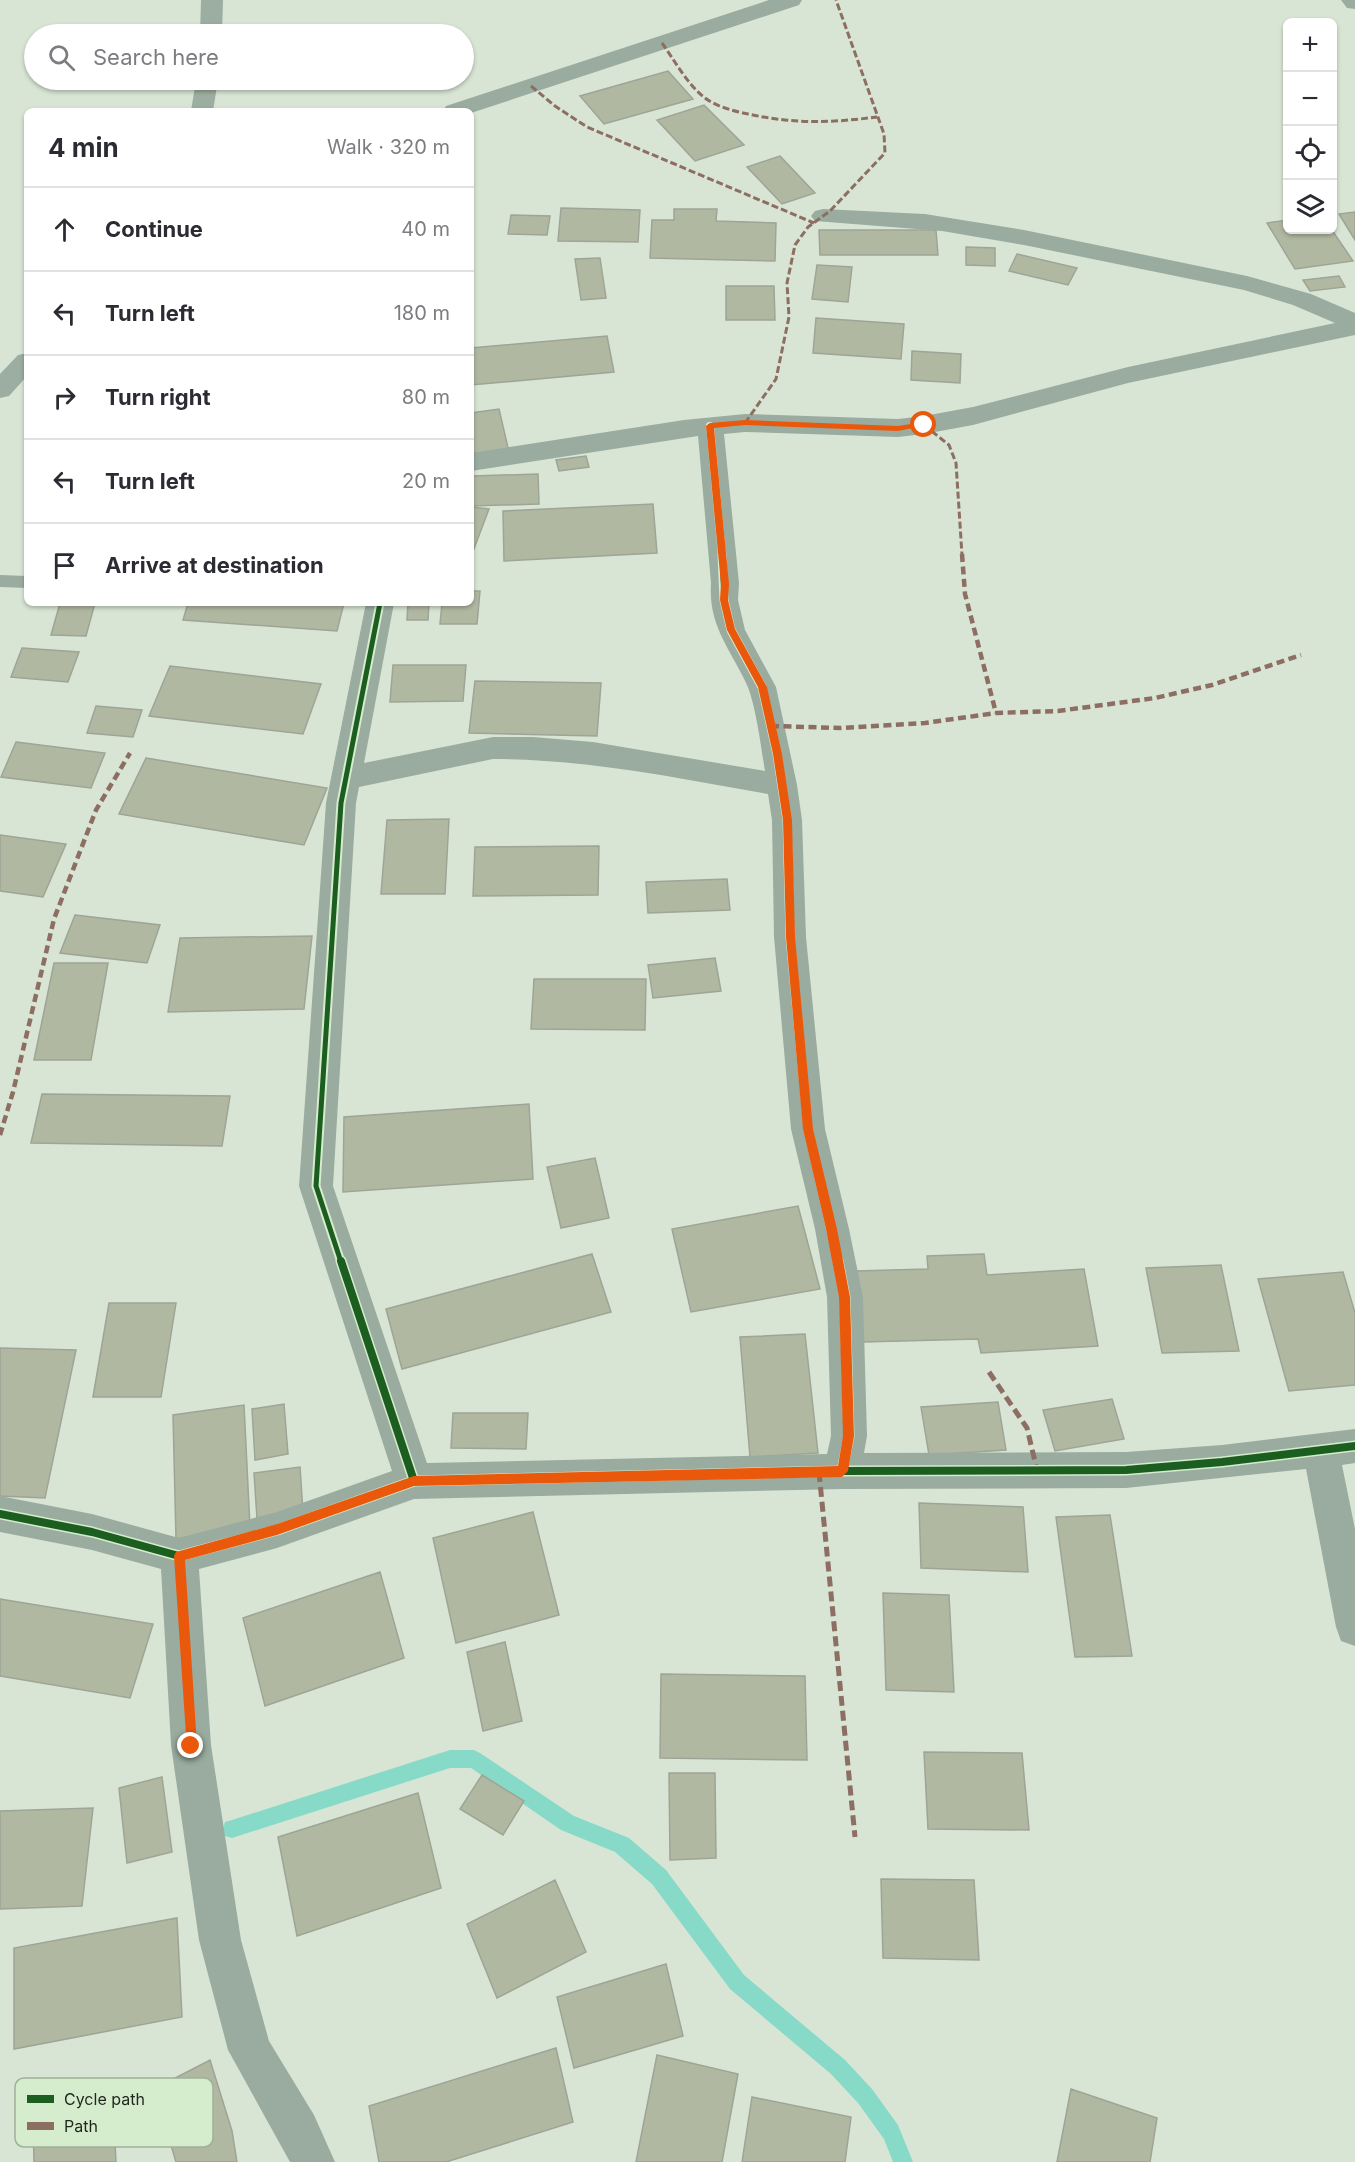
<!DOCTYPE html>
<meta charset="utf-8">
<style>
body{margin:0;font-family:Inter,sans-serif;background:#f7f7f7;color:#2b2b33}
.controls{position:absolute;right:18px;top:18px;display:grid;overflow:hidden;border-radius:9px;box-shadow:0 2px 4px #0004}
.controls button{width:54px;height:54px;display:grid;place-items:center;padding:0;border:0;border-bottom:2px solid #e1e1e2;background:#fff;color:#2b2b33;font:30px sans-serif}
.stop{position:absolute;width:18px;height:18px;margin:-14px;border:4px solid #ea580c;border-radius:50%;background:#fff}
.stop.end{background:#ea580c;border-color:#fff;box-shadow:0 2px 6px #0008}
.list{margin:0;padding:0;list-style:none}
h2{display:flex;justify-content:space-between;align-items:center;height:78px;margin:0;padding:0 24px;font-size:26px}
h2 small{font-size:20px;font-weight:400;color:#7c7c81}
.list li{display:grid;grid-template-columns:39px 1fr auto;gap:18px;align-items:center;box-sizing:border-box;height:84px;padding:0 24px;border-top:2px solid #e1e1e2}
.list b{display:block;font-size:22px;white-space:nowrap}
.list em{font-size:20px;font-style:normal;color:#7c7c81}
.icon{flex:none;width:33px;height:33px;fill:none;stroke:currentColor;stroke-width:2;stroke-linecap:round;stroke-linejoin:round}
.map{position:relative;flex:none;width:1355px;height:2162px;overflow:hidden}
.search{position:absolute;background:#fff;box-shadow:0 2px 4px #0004;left:24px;top:24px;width:450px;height:66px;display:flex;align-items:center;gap:15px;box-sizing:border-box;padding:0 21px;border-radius:33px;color:#7c7c81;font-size:22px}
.panel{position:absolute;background:#fff;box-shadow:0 2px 4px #0004;left:24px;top:108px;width:450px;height:498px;border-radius:9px}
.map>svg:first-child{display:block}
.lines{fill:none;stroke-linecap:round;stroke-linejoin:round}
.stream{fill:#88dac8;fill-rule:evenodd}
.building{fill:#b1b8a1;stroke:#9ea496;stroke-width:1.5}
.lane{fill:#9aac9f;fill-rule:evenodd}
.street{fill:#9aac9f;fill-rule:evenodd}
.primary{fill:#9caea1;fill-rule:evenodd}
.quiet-far2{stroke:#8d6e63;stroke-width:3;stroke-dasharray:7 3;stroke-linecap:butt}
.quiet-far1{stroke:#8d6e63;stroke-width:4.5;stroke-dasharray:8 4.5;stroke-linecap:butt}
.quiet{stroke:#8d6e63;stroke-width:5;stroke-dasharray:10 5;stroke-linecap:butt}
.cycleway-far2-casing{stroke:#d5eccd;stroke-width:8}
.cycleway-far1-casing{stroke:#d5eccd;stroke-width:9}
.cycleway-casing{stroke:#d5eccd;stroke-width:11}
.cycleway-far2{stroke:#1b5e20;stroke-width:4.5}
.cycleway-far1{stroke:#1b5e20;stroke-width:5}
.cycleway{stroke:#1b5e20;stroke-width:8}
.route{fill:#ea580c}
.key{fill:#d5eccd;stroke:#9eb198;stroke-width:1.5}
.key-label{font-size:16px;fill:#1f271c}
</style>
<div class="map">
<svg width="1355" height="2162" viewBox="0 0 1355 2162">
<rect width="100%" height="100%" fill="#d8e5d4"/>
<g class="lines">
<path class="stream" d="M450,1750H474L480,1753L574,1816L629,1838L666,1870L744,1975L845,2060L872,2089L898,2125L913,2162H893L884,2139L858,2103L831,2074L730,1989L652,1884L615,1852L561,1830L471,1768H450L232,1838L225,1836L223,1829L225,1822L232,1820Z"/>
</g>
<path class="building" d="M668,71L693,99L604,124L580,96Z
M704,105L744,145L695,161L657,120Z
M780,156L815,193L782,204L747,167Z
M561,208L640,210L638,242L558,241Z
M674,209H717L716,221L776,223L775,261L650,258L652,220H674Z
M1355,212V240L1339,214Z
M511,215L550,216L547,235L508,234Z
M1288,220V230H1332L1353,261L1295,269L1267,223Z
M819,230H936L938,255H820Z
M966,247L995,248V266L966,265Z
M1017,254L1077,268L1068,285L1009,271Z
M600,258L606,298L581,300L575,259Z
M817,265L852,267L848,302L812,299Z
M1339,276L1345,287L1310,291L1303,280Z
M726,286H774L775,320H726Z
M816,318L904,324L901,359L813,353Z
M607,336L614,372L471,385V348Z
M912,351L961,354L960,383L911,380Z
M499,409L509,452L471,457V413Z
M586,456L589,467L559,471L556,460Z
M538,474L539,504L472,506V476Z
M653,504L657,553L504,561L503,511Z
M471,507L489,509L472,554H471Z
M471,591H480L477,624H440L442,603H471Z
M60,603H95L86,636L51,635Z
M188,603H344L337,631L183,620Z
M408,603H429L428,620H407Z
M22,648L79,652L68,682L11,677Z
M393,665H466L463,701L390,702Z
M170,666L321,684L303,734L149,716Z
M475,681L601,683L597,736L469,733Z
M96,706L142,710L133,737L87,733Z
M16,742L105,753L91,788L1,777Z
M146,758L327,788L304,845L119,814Z
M449,819L445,894H381L387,820Z
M0,835L66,844L43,897L0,891Z
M599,846L598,895L473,896L475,847Z
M727,879L730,910L648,913L646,882Z
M75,915L160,925L147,963L60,953Z
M312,936L304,1009L168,1012L180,938Z
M715,958L721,991L653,998L648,965Z
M54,963H108L91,1060H34Z
M534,979H646L645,1030L531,1029Z
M42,1094L230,1096L222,1146L31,1143Z
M529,1104L533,1179L343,1192L344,1117Z
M595,1158L609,1218L561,1228L547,1167Z
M798,1206L820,1289L691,1312L672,1229Z
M592,1254L611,1312L402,1369L386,1309Z
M984,1254L987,1275L1084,1269L1098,1346L981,1353L978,1339L863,1342L856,1271L928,1269L927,1256Z
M1221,1265L1239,1351L1162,1353L1146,1268Z
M1343,1272L1355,1313V1385L1289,1391L1258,1279Z
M109,1303H176L161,1397H93Z
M805,1334L818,1453L750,1457L740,1337Z
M0,1348L76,1350L45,1498L0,1496Z
M1112,1399L1124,1439L1055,1451L1043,1410Z
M998,1402L1006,1450L929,1455L921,1407Z
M284,1404L288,1454L255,1460L252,1409Z
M244,1405L250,1527L176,1539L173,1415Z
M453,1413H528L526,1449L451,1448Z
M300,1467L303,1512L257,1519L254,1473Z
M919,1503L1023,1507L1028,1572L921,1568Z
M533,1512L559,1615L456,1643L433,1538Z
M1110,1515L1132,1656L1075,1657L1056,1517Z
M380,1572L404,1658L265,1706L243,1618Z
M883,1593L949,1595L954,1692L886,1690Z
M0,1599L153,1624L130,1698L0,1676Z
M505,1642L522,1721L483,1731L467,1652Z
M661,1674L805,1676L807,1760L660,1758Z
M924,1752L1022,1753L1029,1830L928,1829Z
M669,1773H715L716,1858L670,1860Z
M482,1775L524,1801L503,1835L460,1809Z
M162,1777L172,1852L127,1863L119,1788Z
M418,1793L441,1888L297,1936L278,1837Z
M93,1808L82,1906L0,1909V1811Z
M881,1879L974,1880L979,1960L883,1958Z
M555,1880L586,1952L497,1998L467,1924Z
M177,1918L182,2017L14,2049V1948Z
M666,1964L683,2036L574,2068L557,1997Z
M556,2048L573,2122L446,2162H379L369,2106Z
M657,2055L738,2074L722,2162H636Z
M210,2060L232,2131L237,2162H176L154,2089Z
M1071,2089L1157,2118L1150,2162H1057Z
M752,2097L851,2117L845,2162H742Z
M113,2104L116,2162H34L33,2122Z"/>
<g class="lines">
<path class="lane" d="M0,575L27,576V588L0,587Z"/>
<path class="street" d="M769,0H802L799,5L471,113V111H443L446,106Z
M1341,0H1355V9L1347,8Z
M823,209L925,214L1024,230L1247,276L1311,294L1355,313V335L1128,383L973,425L924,434L898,437L745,432L724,434L739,583L738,600L745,630L776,687L797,785L802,820L806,937L825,1129L849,1229L863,1297L867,1436L864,1453L1126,1452L1222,1445L1355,1429V1463L1342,1465L1355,1529V1646L1341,1641L1336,1627L1306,1469L1126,1488L842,1489L414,1499L277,1548L199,1569L211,1745L241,1940L269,2041L314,2115L335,2162H290L228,2050L199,1940L171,1745L161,1569L92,1550L0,1532V1496L92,1514L179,1538L277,1512L392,1471L299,1186L326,803L366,603H394L364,763L493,737H533L593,742L765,771C761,747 756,706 747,685C730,648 708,626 711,583L698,436L471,471V453L684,420L745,414L898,419L924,416L973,407L1128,367L1335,323L1293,305L1244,290L1024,245L942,231L815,221L811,216L815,211ZM493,759C586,759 677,778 768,794L772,820L774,937L791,1129L815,1229L827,1297L831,1436L827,1454L427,1463L333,1186L356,803L359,787Z"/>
<path class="primary" d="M201,0H223L222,34H200Z
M196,80H218L213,111H191Z
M27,353V376L9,396L0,398V374L18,355Z"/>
<path class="quiet-far2" d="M662,43C675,61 687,84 705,98C717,107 734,111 748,114C794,124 830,123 877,117
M531,86L555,106L587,127L814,223
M745,423L776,379L789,317L787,283L795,245L808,227L830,211L885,153L884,134L836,0
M924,425L949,445L956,463L962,555"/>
<path class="quiet-far1" d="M962,554L965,594L996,713
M771,726L841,728L925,723L996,713L1058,711L1155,698L1212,685L1301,655
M0,1135L13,1092L54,919L96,810L130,753"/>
<path class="quiet" d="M989,1372L1027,1428L1037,1470
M819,1472L855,1837"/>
<defs>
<path id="cycleway-far2" d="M710,426L722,555"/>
<path id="cycleway-far1" d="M722,554L724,600L731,630L762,687L777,754L787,820L790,937L808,1129L838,1262
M341,1262L316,1186L341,803L380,603"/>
<path id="cycleway" d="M341,1261L414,1481
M838,1261L845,1297L849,1436L842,1471
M0,1514L92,1532L179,1556L277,1530L414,1481L842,1471L1126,1470L1222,1462L1355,1446"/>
</defs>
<use href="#cycleway-far2" class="cycleway-far2-casing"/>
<use href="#cycleway-far1" class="cycleway-far1-casing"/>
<use href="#cycleway" class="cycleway-casing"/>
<use href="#cycleway-far2" class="cycleway-far2"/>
<use href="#cycleway-far1" class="cycleway-far1"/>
<use href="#cycleway" class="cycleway"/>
</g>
<path class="route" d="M745,420L898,426L924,422L928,425L898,431L745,425L714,428L729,584L728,600L735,629L767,687L782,754L792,820L795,937L813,1129L837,1229L850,1297L854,1436L848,1471L842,1477L414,1486L277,1535L185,1560L197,1746L195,1750H187L174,1556L176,1552L277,1524L414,1476L838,1466L843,1436L839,1297L826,1229L803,1129L786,937L783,820L773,754L758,687L727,630L720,600L721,584L706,426L710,423Z"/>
<rect x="15" y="2078" width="198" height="69" rx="9" class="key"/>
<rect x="27" y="2095" width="27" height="8" fill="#1b5e20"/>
<rect x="27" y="2122" width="27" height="8" fill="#8d6e63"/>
<g class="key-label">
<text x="64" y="2105">Cycle path</text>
<text x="64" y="2132">Path</text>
</g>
</svg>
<div class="controls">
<button>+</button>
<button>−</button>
<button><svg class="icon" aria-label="locate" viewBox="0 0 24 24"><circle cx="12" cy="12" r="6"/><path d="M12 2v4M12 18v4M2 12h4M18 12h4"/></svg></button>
<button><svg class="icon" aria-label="layers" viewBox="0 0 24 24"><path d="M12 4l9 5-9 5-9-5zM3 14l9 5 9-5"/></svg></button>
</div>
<div class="stop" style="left:924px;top:425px"></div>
<div class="stop end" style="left:191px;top:1746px"></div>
<div class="search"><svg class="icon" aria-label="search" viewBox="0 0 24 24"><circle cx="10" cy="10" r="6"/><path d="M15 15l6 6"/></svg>Search here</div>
<section class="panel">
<h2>4 min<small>Walk · 320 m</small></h2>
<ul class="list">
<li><svg class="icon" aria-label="ahead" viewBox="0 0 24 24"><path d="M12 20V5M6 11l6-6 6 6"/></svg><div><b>Continue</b></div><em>40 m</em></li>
<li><svg class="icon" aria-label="left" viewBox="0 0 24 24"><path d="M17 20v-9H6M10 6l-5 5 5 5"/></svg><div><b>Turn left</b></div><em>180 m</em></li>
<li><svg class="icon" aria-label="right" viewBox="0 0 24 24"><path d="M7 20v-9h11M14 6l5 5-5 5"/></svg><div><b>Turn right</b></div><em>80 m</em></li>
<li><svg class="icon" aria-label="left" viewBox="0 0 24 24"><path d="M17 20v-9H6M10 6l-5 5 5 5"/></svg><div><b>Turn left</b></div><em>20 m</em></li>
<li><svg class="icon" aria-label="arrive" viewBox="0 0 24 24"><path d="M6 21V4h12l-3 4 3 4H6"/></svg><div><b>Arrive at destination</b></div></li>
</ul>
</section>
</div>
